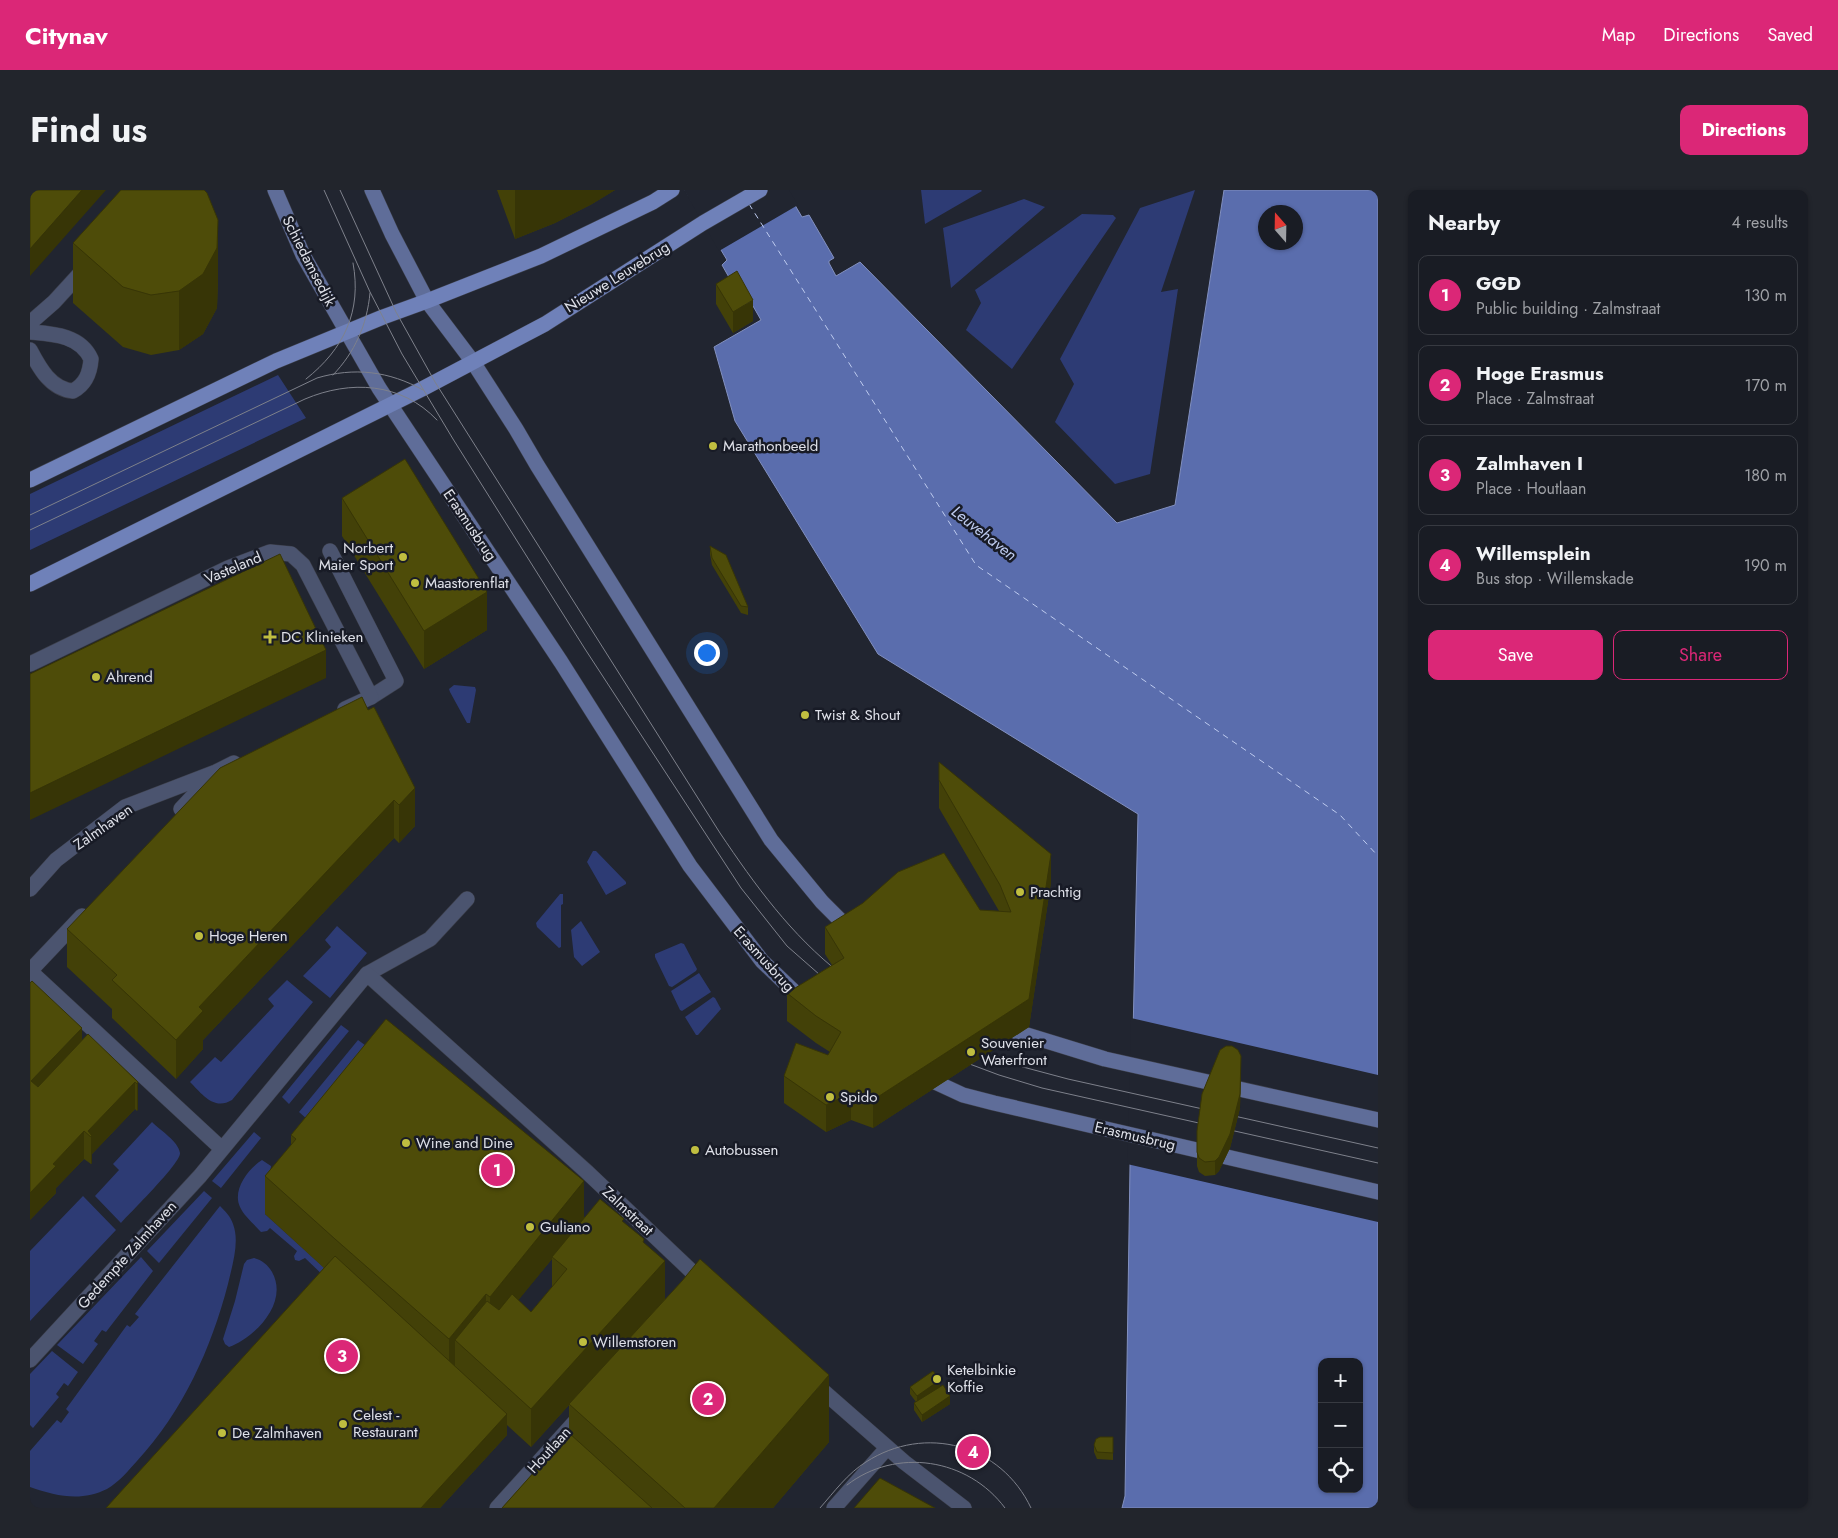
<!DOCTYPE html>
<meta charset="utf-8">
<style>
body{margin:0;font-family:Jost,sans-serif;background:#22252c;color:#f1f3f6}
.controls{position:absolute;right:15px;bottom:15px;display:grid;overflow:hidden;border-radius:10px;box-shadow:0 1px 4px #0004}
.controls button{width:45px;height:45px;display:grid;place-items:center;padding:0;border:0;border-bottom:1px solid #373a41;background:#191c24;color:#f1f3f6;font:25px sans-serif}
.compass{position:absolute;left:1228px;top:15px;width:45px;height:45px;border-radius:50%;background:#191c24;box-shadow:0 1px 4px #0004;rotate:340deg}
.you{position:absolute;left:676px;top:462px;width:18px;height:18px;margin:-12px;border:4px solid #fff;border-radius:50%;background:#1a73e8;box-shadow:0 0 0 8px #1a73e833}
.badge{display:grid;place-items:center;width:32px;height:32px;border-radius:50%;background:#db2777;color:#fff;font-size:16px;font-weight:700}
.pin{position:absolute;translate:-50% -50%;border:2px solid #fff;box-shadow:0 1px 5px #0006}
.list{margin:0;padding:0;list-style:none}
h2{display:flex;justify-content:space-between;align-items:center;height:65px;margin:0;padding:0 20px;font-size:21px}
h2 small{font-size:16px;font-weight:400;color:#9fa1a6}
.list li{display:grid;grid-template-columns:32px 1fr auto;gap:15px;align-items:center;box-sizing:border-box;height:80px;margin:0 10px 10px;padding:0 10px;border:1px solid #373a41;border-radius:10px}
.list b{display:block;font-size:19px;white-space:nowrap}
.list p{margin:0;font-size:16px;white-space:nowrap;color:#9fa1a6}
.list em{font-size:16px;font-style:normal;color:#9fa1a6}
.actions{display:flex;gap:10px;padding:15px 20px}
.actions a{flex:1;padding:11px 0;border:1px solid #db2777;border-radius:10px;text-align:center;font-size:18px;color:#db2777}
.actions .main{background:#db2777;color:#fff}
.icon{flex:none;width:28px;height:28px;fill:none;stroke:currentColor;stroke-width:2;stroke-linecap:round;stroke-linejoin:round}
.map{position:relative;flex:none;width:1348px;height:1318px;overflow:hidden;border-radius:10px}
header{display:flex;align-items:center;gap:30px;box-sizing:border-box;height:70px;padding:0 25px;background:#db2777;color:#fff}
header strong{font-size:24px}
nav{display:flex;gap:28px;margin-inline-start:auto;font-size:18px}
.intro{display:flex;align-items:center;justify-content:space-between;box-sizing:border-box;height:120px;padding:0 30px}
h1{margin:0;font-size:35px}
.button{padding:12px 22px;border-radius:10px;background:#db2777;color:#fff;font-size:18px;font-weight:700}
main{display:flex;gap:30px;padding:0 30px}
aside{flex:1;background:#191c24;border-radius:10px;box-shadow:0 1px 4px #0004}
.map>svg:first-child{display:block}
.green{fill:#2d3b74}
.water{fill:#5a6dad;stroke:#8290bf;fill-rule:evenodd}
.pier{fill:#212530}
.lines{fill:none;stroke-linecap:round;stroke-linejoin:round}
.ferry{stroke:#becbef;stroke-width:1;stroke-dasharray:6 5;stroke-linecap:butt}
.service-casing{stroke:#3c3f4a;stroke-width:16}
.minor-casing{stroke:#3c3f4a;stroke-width:16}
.secondary-casing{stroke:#3c3f4a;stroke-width:16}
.primary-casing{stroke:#3c3f4a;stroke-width:16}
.service{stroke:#4b546f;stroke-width:15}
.minor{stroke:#4b546f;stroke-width:15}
.secondary{stroke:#5f6d99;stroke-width:15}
.primary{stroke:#6f81b9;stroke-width:15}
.tram{stroke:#7e818b;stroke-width:1}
.wall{fill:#434108;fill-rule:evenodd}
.shaded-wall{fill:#373506}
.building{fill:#4e4c09;stroke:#373506}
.poi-dot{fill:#c0be40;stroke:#181b26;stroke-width:2}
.labels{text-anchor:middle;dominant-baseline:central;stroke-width:5;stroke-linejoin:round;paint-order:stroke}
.street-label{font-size:15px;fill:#dfe1e9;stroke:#181b26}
.poi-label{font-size:15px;fill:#dfe1e9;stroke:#181b26;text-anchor:start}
.water-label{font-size:16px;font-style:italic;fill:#becbef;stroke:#181b26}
</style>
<header>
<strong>Citynav</strong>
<nav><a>Map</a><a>Directions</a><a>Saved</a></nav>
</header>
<div class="intro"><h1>Find us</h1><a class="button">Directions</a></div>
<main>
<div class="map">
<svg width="1348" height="1318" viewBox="0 0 1348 1318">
<rect width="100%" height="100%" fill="#212530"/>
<path class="green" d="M891,0H951L952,1L895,34Z
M1165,0L1131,102L1148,99L1120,284L1085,294L1025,232L1044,194L1030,169L1110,18Z
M994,9L1015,17L921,98L913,38Z
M1052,24L1083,25L1086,28L982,179L936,140L951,113L945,100Z
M248,185L276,228L0,360V304Z
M424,495L445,497L446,500L440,533H437L420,502L419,499Z
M563,661H566L596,692V694L576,705L557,672Z
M530,704H533V714L531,715V757L529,758L507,737L506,733Z
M551,731L570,762L552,776L544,767L541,740Z
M307,736L337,763L300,808L273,786L301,757L295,750Z
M651,753L654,754L667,779L666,781L642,797L639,796L625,767V764Z
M669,783L681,802L652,821L650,820L641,801Z
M257,790L283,812L202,910C184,921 172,904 160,892L185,867L191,872L244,816L238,809Z
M683,807L685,808L691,819L668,845H666L655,827Z
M311,835L319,841L259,914L252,907Z
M328,850L339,858L278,930L269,922Z
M122,932C131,941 148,951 150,963C151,973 100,1023 91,1033L65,1006L89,980L83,974Z
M224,942L231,948L191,998L182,991Z
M232,970L241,976L235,1024L301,1084L297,1089L275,1068L269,1071L265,1070L264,1066L267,1061L240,1038L237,1041L231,1042C224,1034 214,1026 210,1017C202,1000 218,979 232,970Z
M174,1001L182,1008L129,1073L117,1061Z
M53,1006L86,1040L0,1131V1061Z
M190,1016C195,1021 201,1027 203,1034C210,1052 202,1076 198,1094C181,1159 153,1221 107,1271C98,1281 89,1292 77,1299C51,1312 26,1306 0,1297V1261L27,1230L31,1233L39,1222L36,1219L97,1135L100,1137L109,1127L105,1124Z
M111,1067L123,1081L76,1142L72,1140L64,1151L68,1154L53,1174L27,1155Z
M224,1068C232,1070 238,1075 242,1082C259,1112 226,1147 199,1157L195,1154L193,1149L205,1111L214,1074L217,1070Z
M22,1161L48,1182L38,1196L34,1193L26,1204L29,1207L3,1238L0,1235V1184Z"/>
<path class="water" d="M655,0H756L772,27L779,25L804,68L799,71V73L806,86L830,72L1087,333L1145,315L1194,0H1348V1318H1092L1095,1306L1100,976L1108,624L848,464L705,231L684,157L731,130L723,116L717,119L692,75L697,70ZM1236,22H1266V52H1236ZM1292,1172H1329V1299H1292Z"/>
<path class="pier" d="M654,0H759L768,15L689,61Z
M1101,828L1348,885V1032L1097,974Z"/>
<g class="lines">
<path class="ferry" d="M719,14L946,375L1310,625L1348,666"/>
<defs>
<path id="service" d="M300,361L366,491L341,507
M337,784L400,749L437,709"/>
<path id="minor" d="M0,133L24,112L57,76
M0,142C23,144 50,145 61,169C60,183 56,194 43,201C21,199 10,179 0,160
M0,474L198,378L240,362L261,364L273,375L341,507L315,519
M151,619L183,585
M0,699L26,670L95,617L186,582L204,573
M52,726L0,781L192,959
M0,1170L170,986L337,784L557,982L676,1095
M785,1194L874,1272L934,1318
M467,1318L552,1224
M804,1318L857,1258"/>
<path id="secondary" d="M245,0L273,65L349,198L531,472L660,676L732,771L776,813
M342,0L362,44L397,111L443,172L486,239L507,275L741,650L792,712L823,743
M971,837L1075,869L1348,930
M892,886L933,905L964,913L1348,1002"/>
<path id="primary" d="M0,290L246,171L353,127L397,111L511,66L623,12L642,0
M0,394L392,199L515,134L673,33L730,0"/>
</defs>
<use href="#service" class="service-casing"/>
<use href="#minor" class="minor-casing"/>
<use href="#secondary" class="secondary-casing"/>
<use href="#primary" class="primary-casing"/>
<use href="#service" class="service"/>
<use href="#minor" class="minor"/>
<use href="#secondary" class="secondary"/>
<use href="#primary" class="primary"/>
<path class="tram" d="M294,0L340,102L372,164L423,249L555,459L711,698L757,756L798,792
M310,0L366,122L405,192L690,643C725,695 761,745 811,784
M303,185C325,162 337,135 340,103
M276,189C314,159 332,121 323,73
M0,325L287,188C324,177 359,181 393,200
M0,340L275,209C320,190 371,192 407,230
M942,860L993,877L1038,889L1348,958
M929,870L969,885L1012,898L1348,973
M817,1295C866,1257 938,1268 975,1318
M790,1318C804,1302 818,1283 836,1272C895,1234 971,1254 1001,1318"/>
</g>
<path class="wall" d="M467,0H585L562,14L525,33L485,49Z
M43,53L188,89L187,118L173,144L149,160L121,165L93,157L43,113Z
M686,94L723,131L703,143L686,114Z
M312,308L457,440L394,479L312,346Z
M680,356L718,417V425L711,423L682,375L680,364Z
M332,507L385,636L369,653L364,648L173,850V859L146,889L82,828V819L37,777V739Z
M909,572L1021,692L999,837L843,938L821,930L796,942L754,913V886L798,865L800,862L786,853L757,831V803L802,775L795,764V737L950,720L969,721L909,618Z
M52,850L108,892V919L107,921L105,919L62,964V973L61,974L54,969L26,998V1003L0,1030Z
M1211,880L1210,918L1200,958L1189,981L1185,985L1175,986L1169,982L1167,976V941Z
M261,945L554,1027L594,1033L614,1054L635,1109L799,1252L743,1318H472L539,1243V1215L501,1257L477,1235V1245L410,1318H76L294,1078L235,1024V986L261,955ZM522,1069V1097L501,1122L488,1110Z
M880,1197H910L920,1214L892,1232L884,1220V1213L886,1212L880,1204Z
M1083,1247V1270L1067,1269L1064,1262V1255Z"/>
<path class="shaded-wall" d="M52,0H76L0,86V59Z
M485,0H585L562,14L525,33L485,49Z
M188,30V89L187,118L173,144L149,160V101Z
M723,110V131L703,143V122Z
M457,402V440L394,479V441Z
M296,460V488L0,630V603Z
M385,598V636L369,653V615Z
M364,610V648L173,850V859L146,889V850L169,817Z
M1021,664V692L999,837L843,938V910L999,809Z
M52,838V865L1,918V891Z
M1211,866L1210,918L1200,958L1189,981L1185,985V971Z
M105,892V919L62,964V973L61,974V947L58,941Z
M108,892V919L107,921V894Z
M821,903V930L796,942V915Z
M54,941V969L26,998V1003L0,1030V1003L23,974Z
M554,991V1030L522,1067V1069L460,1145V1107Z
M635,1071V1109L501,1257V1219Z
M456,1104V1142L425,1150V1181L419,1187V1149Z
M799,1185V1252L743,1318H684Z
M910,1190V1197L887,1213V1206Z
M920,1206V1214L892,1232V1225Z
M477,1224V1245L410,1318H391Z"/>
<path class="building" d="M0,0H52L0,59Z
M91,0H174L177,3L188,30L187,58L173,84L149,101L121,105L93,97L43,53Z
M707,81L723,110L703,122L686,94Z
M375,269L457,402L394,441L312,308Z
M680,356L696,365L718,417L711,416L682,368Z
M250,364L296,460L0,603V484Z
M332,507L338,520L344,517L385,598L369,615L364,610L169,817L173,821L146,850L82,790L87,785L37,739L190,578Z
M909,572L1021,664L999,809L843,910L821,903L796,915L754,886L766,853L798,865L811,842L786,826L757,803L814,768L795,737L833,713L868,682L914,663L950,720L981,722L970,695L909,590Z
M2,791L52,838L1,891L8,897L58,844L108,892L107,894L105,892L58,941L62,946L61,947L54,941L23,974L26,976L0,1003V793Z
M356,829L554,991L460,1107L456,1104L419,1149L305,1049L235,986L266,949L261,945Z
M1196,856H1202L1208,860L1211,866L1210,904L1200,944L1189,967L1185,971L1175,972L1169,968L1167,962V941L1172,904L1190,860Z
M570,1009L594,1029L592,1031L614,1049L613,1052L635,1071L501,1219L425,1150L457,1111L469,1120L482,1104L501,1122L537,1079L522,1067Z
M305,1066L477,1224L391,1318H76Z
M670,1069L799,1185L684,1318H655L539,1214L652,1091Z
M903,1181L910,1190L887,1206L880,1197Z
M913,1195L920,1206L892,1225L884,1213Z
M539,1243L622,1318H472Z
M1070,1247H1083V1263L1067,1262L1064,1255L1066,1249Z
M850,1288L905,1318H824Z"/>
<g class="poi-dot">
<circle cx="683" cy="256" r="5"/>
<circle cx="373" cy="367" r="5"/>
<circle cx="385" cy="393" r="5"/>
<path d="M237.5 439.5h5v5h5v5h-5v5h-5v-5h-5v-5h5z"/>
<circle cx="66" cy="487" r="5"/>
<circle cx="775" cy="525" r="5"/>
<circle cx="990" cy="702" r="5"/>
<circle cx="169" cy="746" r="5"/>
<circle cx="941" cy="862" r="5"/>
<circle cx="800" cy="907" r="5"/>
<circle cx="376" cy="953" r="5"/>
<circle cx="665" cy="960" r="5"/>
<circle cx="500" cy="1037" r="5"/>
<circle cx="553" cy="1152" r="5"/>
<circle cx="907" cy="1189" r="5"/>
<circle cx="313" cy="1234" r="5"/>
<circle cx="192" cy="1243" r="5"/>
</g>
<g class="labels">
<g class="street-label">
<text transform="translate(279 71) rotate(63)">Schiedamsedijk</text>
<text transform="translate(587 87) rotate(-32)">Nieuwe Leuvebrug</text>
<text transform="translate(440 335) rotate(56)">Erasmusbrug</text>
<text transform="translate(203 378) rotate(-23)">Vasteland</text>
<text transform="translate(73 637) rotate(-35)">Zalmhaven</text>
<text transform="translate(734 769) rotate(48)">Erasmusbrug</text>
<text transform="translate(1105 946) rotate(13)">Erasmusbrug</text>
<text transform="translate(598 1021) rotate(43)">Zalmstraat</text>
<text transform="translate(97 1065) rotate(-48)">Gedempte Zalmhaven</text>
<text transform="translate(519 1260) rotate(-48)">Houtlaan</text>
</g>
<g class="poi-label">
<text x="693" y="256">Marathonbeeld</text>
<text x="363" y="358" text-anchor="end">Norbert<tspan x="363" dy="17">Maier Sport</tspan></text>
<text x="395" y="393">Maastorenflat</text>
<text x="251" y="447">DC Klinieken</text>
<text x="76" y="487">Ahrend</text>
<text x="785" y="525">Twist &amp; Shout</text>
<text x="1000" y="702">Prachtig</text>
<text x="179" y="746">Hoge Heren</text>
<text x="951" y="853">Souvenier<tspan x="951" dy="17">Waterfront</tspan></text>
<text x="810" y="907">Spido</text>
<text x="386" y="953">Wine and Dine</text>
<text x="675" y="960">Autobussen</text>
<text x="510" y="1037">Guliano</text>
<text x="563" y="1152">Willemstoren</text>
<text x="917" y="1180">Ketelbinkie<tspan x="917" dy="17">Koffie</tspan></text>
<text x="323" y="1225">Celest -<tspan x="323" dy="17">Restaurant</tspan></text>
<text x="202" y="1243">De Zalmhaven</text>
</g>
<g class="water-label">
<text transform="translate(954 343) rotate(38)">Leuvehaven</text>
</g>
</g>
</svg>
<div class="controls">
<button>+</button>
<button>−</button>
<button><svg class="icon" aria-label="locate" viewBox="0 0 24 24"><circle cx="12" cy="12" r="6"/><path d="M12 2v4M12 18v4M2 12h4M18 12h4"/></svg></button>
</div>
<svg class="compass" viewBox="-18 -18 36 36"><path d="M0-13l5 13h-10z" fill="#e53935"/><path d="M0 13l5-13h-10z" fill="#9fa1a6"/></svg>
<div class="you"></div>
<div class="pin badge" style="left:467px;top:980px">1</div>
<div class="pin badge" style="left:678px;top:1209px">2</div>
<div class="pin badge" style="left:312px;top:1166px">3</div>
<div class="pin badge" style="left:943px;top:1262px">4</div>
</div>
<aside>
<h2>Nearby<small>4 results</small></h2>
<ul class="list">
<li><span class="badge">1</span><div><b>GGD</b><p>Public building · Zalmstraat</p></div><em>130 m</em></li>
<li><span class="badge">2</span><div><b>Hoge Erasmus</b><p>Place · Zalmstraat</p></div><em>170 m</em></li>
<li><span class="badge">3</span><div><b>Zalmhaven I</b><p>Place · Houtlaan</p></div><em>180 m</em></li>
<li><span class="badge">4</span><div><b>Willemsplein</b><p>Bus stop · Willemskade</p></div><em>190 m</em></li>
</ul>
<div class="actions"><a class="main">Save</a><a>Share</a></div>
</aside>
</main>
